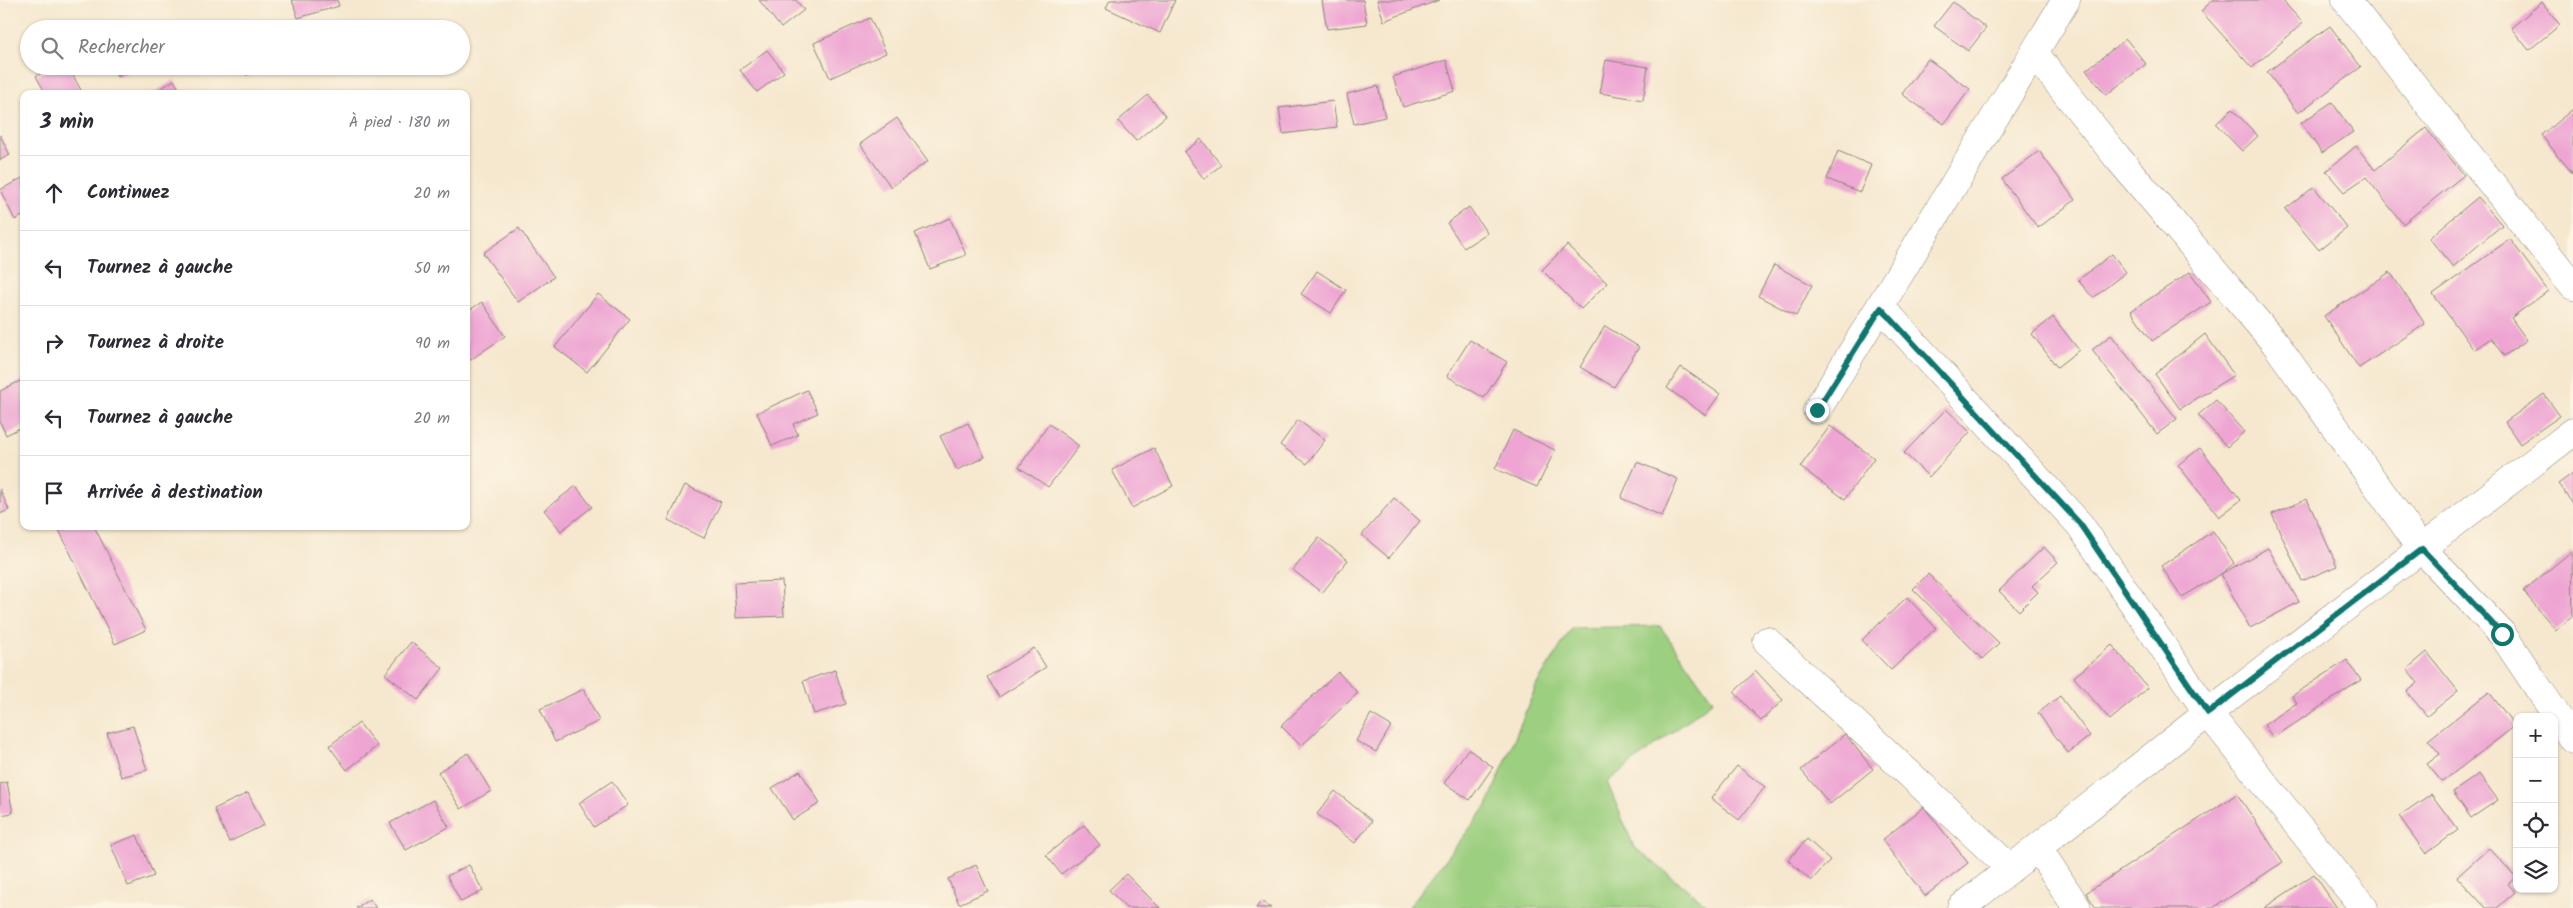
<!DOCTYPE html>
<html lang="fr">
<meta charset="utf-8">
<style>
body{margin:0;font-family:Kalam,sans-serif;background:#f2f2f3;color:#2b2b33}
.controls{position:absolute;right:15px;bottom:15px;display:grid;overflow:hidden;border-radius:10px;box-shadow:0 1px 4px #0004}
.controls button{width:45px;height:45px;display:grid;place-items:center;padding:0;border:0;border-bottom:1px solid #e1e1e2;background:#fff;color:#2b2b33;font:25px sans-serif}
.stop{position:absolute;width:15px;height:15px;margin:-11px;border:4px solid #0f766e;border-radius:50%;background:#fff}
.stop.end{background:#0f766e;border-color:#fff;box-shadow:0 1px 5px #0008}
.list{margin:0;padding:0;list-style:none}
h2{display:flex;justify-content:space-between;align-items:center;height:65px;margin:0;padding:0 20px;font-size:21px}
h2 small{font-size:16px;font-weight:400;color:#7c7c81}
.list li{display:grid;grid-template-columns:32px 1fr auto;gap:15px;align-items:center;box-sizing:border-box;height:75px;padding:0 20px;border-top:1px solid #e1e1e2}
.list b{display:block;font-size:19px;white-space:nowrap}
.list em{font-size:16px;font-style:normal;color:#7c7c81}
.icon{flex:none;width:28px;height:28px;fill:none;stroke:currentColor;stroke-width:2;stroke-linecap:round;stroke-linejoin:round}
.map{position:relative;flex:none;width:2573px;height:908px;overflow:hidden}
.search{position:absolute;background:#fff;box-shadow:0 1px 4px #0004;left:20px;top:20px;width:450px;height:55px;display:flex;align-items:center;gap:12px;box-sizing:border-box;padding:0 18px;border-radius:28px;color:#7c7c81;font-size:19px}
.panel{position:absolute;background:#fff;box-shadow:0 1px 4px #0004;left:20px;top:90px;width:450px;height:440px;border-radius:10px}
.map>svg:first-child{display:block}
.green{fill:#9ccf7f;stroke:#5c764e}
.building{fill:#eea5d3}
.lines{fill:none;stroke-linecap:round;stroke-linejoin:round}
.minor-casing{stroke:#898276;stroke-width:29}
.minor{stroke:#fff;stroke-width:28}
.route{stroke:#0f766e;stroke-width:6}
</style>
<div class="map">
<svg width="2573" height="908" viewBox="0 0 2573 908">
<rect width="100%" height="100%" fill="#fcf5e5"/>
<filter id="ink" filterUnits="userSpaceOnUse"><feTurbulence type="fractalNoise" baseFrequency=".02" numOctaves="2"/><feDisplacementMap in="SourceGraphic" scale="10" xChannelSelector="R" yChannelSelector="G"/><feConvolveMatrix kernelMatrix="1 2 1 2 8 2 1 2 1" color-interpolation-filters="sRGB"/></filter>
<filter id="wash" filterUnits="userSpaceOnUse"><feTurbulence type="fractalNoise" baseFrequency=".0096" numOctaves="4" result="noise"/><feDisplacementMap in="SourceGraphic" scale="20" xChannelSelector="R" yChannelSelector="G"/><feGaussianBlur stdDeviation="1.12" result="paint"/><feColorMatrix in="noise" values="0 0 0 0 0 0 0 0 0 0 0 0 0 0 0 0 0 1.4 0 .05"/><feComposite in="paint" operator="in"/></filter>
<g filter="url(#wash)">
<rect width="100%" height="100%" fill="#f6e8cf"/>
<path class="green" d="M1660,626L1713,701L1607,782L1634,847L1711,908H1408L1487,806L1537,684L1572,628Z"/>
<g id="blocks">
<path class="building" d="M292,0H337L339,6L298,18Z
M759,0H796L804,10L781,28Z
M1110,0H1175L1160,33L1106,8Z
M1322,0H1363L1367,24L1327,29Z
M1377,0H1439L1384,21Z
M2213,0H2282L2303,23L2252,68L2201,11Z
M1953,2L1986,28L1968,51L1934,26Z
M2542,2L2560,25L2529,50L2511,28Z
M870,18L886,53L830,78L814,43Z
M128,21L133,29H112Z
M2330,26L2361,67L2298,113L2267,72Z
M2126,39L2146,64L2106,95L2086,70Z
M767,50L784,72L757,92L740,70Z
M1928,59L1970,89L1944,124L1902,94Z
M1446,60L1455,91L1403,107L1393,77Z
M1606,60L1648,67L1643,100L1600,93Z
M54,66H68L83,94H46L36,76Z
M112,66H139L117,77Z
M243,66H273V67L246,75Z
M174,80L182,94H152Z
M1378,86L1385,117L1354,124L1347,94Z
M1148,95L1166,116L1136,141L1118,121Z
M1333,101L1337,127L1283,134L1279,108Z
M2332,102L2353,132L2322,153L2301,123Z
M2232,109L2258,136L2242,151L2216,124Z
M2573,109V174L2541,135Z
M897,118L928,161L891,187L860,144Z
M2426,128L2464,175L2403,224L2366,177L2344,192L2326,171L2356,146L2375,170Z
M0,135L10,155L0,160Z
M1201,139L1221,165L1204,179L1184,152Z
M1838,151L1871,165L1860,192L1827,179Z
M2039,151L2075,200L2038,228L2002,179Z
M24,177V215L15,220L0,190Z
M2314,187L2347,228L2319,250L2285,209Z
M2478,197L2502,225L2453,267L2429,238Z
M1469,207L1487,233L1464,248L1447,223Z
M950,218L966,255L930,269L915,233Z
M519,228L554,277L518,302L483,253Z
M2510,239L2548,291L2511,318L2527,340L2504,356L2491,338L2474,350L2433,294Z
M1567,245L1607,283L1581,309L1542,270Z
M2112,254L2126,272L2093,298L2078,280Z
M1774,265L1812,285L1796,316L1758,296Z
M1317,271L1346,290L1331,313L1301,294Z
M2190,272L2211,302L2152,341L2131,311Z
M2390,272L2425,324L2359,368L2324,316Z
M598,294L630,319L587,372L555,347Z
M482,302L505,336L466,363V312Z
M2053,317L2079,350L2057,367L2032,334Z
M1605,326L1639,347L1614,387L1580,367Z
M2205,334L2234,375L2180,409L2155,374Z
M2111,335L2177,419L2157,434L2092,350Z
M1470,340L1507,362L1484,398L1447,376Z
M1681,367L1720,394L1705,415L1667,388Z
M24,379V426L6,435L0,422V391Z
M807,390L818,413L793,424L798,435L772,446L757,413Z
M2544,394L2560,416L2520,444L2505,422Z
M2216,400L2244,432L2227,447L2198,415Z
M1946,409L1970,432L1929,477L1904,453Z
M1298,420L1325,440L1307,464L1280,445Z
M968,423L985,457L957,470L940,436Z
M1049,424L1079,446L1048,487L1019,467Z
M1830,426L1874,458L1845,499L1800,467Z
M1513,430L1555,450L1537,487L1495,469Z
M1154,448L1173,486L1132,508L1112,470Z
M2200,448L2241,500L2219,517L2178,465Z
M1637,462L1678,479L1662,516L1621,498Z
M2573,473V504L2558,484Z
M685,485L721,502L704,538L668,520Z
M576,486L592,507L561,531L544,510Z
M0,489L9,510L0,514Z
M1394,498L1420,521L1389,558L1362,535Z
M2307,499L2337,566L2302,581L2272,514Z
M57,526H94L146,630L115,644Z
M2213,531L2234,563L2221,574L2182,597L2161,566Z
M1319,538L1348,560L1322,593L1293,570Z
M2044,547L2058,562L2032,586L2038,592L2019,611L1999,591Z
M2268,548L2299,602L2250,628L2221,574Z
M2572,551L2573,616L2556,630L2523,591Z
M1928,574L1999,643L1982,659L1913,589Z
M782,581L784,616L736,618L734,583Z
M1907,597L1936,628L1891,670L1862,640Z
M411,642L443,668L418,700L385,674Z
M2112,645L2148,688L2110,720L2074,677Z
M1034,648L1046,667L999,697L987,677Z
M2427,652L2458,691L2427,716L2407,692L2418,683L2407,669Z
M2347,660L2361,680L2273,738L2264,725L2297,703L2292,696Z
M835,670L846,704L814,714L803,681Z
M1756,671L1783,700L1761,721L1734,692Z
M1338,672L1358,693L1301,746L1281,726Z
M584,689L599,721L555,742L540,709Z
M2489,692L2515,726L2442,782L2427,764L2440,754L2428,740Z
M2060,696L2090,736L2068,753L2038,713Z
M1371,714L1391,726L1376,752L1356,741Z
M359,723L377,746L347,770L329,746Z
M133,726L147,770L121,777L107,733Z
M1845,734L1873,769L1830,804L1801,770Z
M1468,749L1493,767L1470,800L1444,783Z
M468,753L491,791L461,809L438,772Z
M1737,766L1765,787L1739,820L1711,798Z
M800,771L820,803L793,820L772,788Z
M2479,774L2498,800L2471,818L2453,792Z
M612,781L628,805L594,827L579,803Z
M7,782L13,813L0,815V784Z
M1335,791L1372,821L1355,843L1317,814Z
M248,793L264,825L229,842L214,809Z
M2237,794L2283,862L2213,908H2096L2086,893Z
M2431,794L2458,830L2426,854L2399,816Z
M433,800L449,827L406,850L390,823Z
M1924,807L1968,863L1925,896L1882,840Z
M1084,825L1100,845L1061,874L1046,855Z
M137,835L154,876L128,886L111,845Z
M1807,839L1830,860L1811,881L1788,860Z
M2489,848L2516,877L2508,884L2515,892L2497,908H2486L2457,877Z
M469,865L483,891L461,902L447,876Z
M976,865L988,891L959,904L948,879Z
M1126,874L1160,908H1126L1109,890Z
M2314,874L2337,908H2264Z
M370,899L376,908H356Z
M1261,901L1271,908H1256Z"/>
</g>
</g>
<g filter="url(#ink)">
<use href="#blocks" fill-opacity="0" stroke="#898276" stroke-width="1"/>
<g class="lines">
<defs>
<path id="minor" d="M2346,0L2573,286
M2035,54L2117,157L2275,343L2422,549L2502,634L2573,740
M1881,307L2080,525L2208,713L2364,908
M1817,410L2066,0
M1767,641L2011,869
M2038,848L2077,908
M1961,908L2208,713L2573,432"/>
</defs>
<use href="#minor" class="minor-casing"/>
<use href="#minor" class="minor"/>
</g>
</g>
<g class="lines" filter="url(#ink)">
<path class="route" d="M1817,410L1881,308L2080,524L2208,713L2422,549L2502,634"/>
</g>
</svg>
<div class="controls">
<button>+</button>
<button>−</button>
<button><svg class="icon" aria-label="locate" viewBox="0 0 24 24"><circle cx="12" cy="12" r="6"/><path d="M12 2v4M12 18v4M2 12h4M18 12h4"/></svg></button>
<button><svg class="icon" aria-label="layers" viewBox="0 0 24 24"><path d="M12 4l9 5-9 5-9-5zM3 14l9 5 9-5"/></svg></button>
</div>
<div class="stop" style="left:2502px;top:634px"></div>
<div class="stop end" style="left:1817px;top:410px"></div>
<div class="search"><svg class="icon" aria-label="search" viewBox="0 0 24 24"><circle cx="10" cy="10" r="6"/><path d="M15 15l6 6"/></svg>Rechercher</div>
<section class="panel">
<h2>3 min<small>À pied · 180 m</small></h2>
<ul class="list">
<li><svg class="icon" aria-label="ahead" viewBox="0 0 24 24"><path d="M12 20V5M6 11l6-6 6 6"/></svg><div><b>Continuez</b></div><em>20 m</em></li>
<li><svg class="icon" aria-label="left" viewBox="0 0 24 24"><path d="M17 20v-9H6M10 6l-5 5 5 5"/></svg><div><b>Tournez à gauche</b></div><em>50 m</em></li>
<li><svg class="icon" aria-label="right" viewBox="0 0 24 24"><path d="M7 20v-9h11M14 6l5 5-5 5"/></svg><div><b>Tournez à droite</b></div><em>90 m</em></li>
<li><svg class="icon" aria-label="left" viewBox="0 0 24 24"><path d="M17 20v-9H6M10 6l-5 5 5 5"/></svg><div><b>Tournez à gauche</b></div><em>20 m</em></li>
<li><svg class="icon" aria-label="arrive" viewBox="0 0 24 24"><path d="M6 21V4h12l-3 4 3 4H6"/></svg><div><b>Arrivée à destination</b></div></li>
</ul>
</section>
</div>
